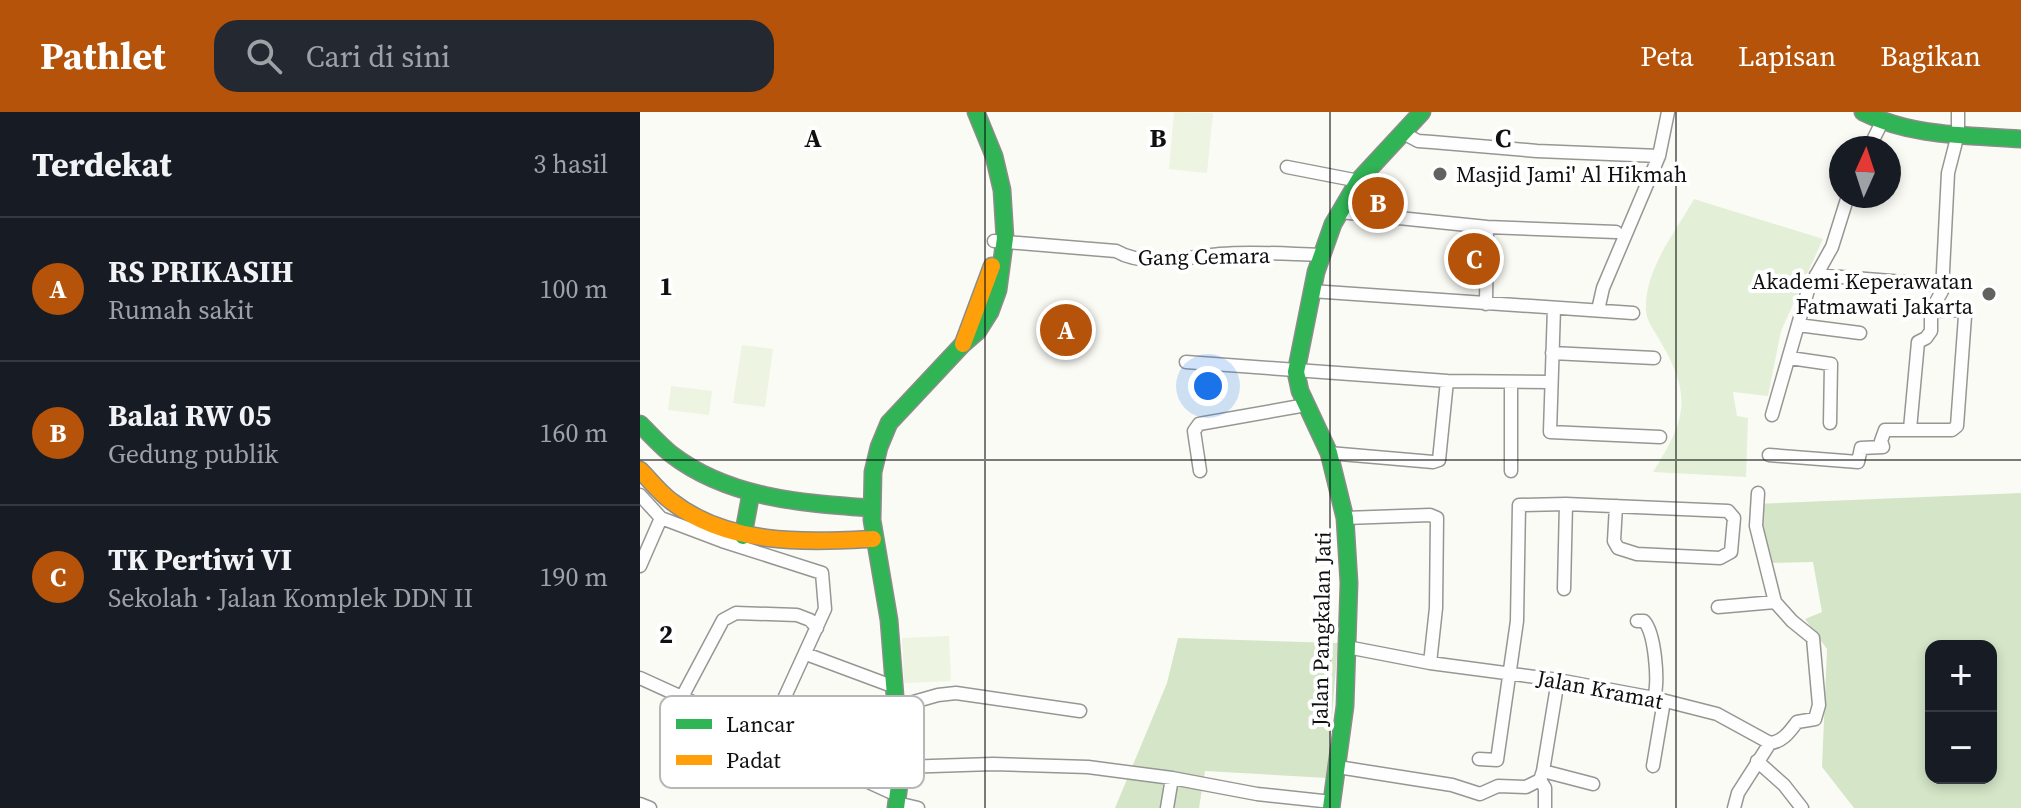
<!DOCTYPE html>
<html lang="id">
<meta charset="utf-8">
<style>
body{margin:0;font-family:"Source Serif 4",serif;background:#242831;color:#f1f3f6}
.controls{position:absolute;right:24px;bottom:24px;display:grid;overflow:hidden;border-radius:16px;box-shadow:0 4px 12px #0003}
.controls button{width:72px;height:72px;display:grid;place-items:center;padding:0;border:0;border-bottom:2px solid #363941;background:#171b24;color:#f1f3f6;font:40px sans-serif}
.compass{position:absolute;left:1189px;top:24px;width:72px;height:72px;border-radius:50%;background:#171b24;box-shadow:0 4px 12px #0003;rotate:3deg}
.you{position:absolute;left:568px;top:274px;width:28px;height:28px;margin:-20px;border:6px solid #fff;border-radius:50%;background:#1a73e8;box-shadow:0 0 0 12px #1a73e833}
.badge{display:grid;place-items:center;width:52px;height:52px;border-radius:50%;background:#b45309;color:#fff;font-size:26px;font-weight:700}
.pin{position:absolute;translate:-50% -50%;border:4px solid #fff;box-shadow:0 2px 8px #0006}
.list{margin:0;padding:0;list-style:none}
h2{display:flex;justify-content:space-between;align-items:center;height:104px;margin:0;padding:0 32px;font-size:34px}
h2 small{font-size:26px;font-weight:400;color:#9ea1a6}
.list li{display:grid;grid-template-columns:52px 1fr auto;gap:24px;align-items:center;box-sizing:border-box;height:144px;padding:0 32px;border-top:2px solid #363941}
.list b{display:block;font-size:30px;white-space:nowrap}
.list p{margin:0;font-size:26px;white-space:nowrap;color:#9ea1a6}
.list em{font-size:26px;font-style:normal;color:#9ea1a6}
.icon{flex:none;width:44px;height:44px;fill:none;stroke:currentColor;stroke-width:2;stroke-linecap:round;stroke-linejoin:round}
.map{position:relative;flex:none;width:1381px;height:696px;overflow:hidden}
header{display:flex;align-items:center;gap:48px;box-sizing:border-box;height:112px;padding:0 40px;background:#b45309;color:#fff}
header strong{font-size:38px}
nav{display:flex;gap:44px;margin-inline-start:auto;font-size:28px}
.search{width:560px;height:72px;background:#242831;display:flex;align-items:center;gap:20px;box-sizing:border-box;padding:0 28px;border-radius:24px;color:#9ea1a6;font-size:30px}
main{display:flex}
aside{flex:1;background:#171b24}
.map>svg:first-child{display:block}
.green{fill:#e4efd8}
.forest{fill:#d4e6c7;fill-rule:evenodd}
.pitch{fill:#edf4e1}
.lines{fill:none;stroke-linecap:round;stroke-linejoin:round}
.street-casing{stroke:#969694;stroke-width:15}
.fast-casing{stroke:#8c8c8a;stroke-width:19}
.slow-casing{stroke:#8c8c8a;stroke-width:19}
.street{stroke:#fefefe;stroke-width:12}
.fast{stroke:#30b455;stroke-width:16}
.slow{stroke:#ff9f0a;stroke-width:16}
.grid{fill:none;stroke:#101010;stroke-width:2;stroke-opacity:0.55}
.poi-dot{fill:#626260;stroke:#fff;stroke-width:3}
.labels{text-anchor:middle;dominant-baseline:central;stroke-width:8;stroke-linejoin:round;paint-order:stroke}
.poi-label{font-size:22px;fill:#101010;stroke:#fff;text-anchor:start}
.street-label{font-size:22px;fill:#101010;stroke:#fff}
.key{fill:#fff;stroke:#b7b7b7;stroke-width:2}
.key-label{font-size:22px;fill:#101010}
.grid-label{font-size:26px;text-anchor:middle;font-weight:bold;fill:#101010;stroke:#fff;stroke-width:8;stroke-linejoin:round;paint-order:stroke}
</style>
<header>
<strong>Pathlet</strong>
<div class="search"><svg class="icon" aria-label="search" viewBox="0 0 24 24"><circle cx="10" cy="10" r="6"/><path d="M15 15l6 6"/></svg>Cari di sini</div>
<nav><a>Peta</a><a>Lapisan</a><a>Bagikan</a></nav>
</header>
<main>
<aside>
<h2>Terdekat<small>3 hasil</small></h2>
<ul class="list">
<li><span class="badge">A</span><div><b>RS PRIKASIH</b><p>Rumah sakit</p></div><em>100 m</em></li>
<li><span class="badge">B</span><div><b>Balai RW 05</b><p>Gedung publik</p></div><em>160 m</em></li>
<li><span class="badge">C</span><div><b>TK Pertiwi VI</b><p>Sekolah · Jalan Komplek DDN II</p></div><em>190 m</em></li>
</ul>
</aside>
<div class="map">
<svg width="1381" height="696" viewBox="0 0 1381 696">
<rect width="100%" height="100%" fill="#fbfbf6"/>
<path class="green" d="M1054,87L1183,127L1141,219L1128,284L1093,280L1097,304L1108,306L1106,365L1013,360C1042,313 1054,289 1024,236C1019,225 1006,210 1006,198C1004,158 1035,121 1054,87Z"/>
<path class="forest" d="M1381,381V696H1214L1182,655L1187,537L1165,507L1182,500L1173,450L1126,451L1113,392ZM1291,534H1351V666H1291Z
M538,526L698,531L687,666L565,659L559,696H475L527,571Z"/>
<path class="pitch" d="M534,0L573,1L567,61L529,57Z
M102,233L133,237L125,295L93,291Z
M31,274L72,279L69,303L28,298Z
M309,524L311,569L264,571L262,526Z"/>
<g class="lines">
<defs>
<path id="street" d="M763,21L778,29L792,30L897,39L1019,44
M1229,36L1241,12
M647,55L719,69
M700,100L847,115L976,120
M354,129L476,139C505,156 548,145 580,142C612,139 647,142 680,143
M1176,163L1289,172
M671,179L993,201
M846,192L847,115
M914,196L910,320L1020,325
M958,198L963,176L1019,44L1028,0
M1158,213L1220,221
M912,241L1014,246
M1150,246L1191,252L1190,311
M546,250L807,269L910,270
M871,270V359
M1132,303L1168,178L1192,135L1208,84
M1270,317L1278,230L1286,226L1291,219V199L1302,179L1308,61L1318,22V0
M689,341L793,350L799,348L807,269
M1129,343L1218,350L1221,336L1243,335L1241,329L1245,318H1312L1317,314L1325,204L1321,198L1291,199
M560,359L554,319L559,312L666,293
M1118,381L1116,414L1135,490L1152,509L1173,526L1179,593L1175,607L1157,610C1150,619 1143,630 1130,631
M0,383L21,406L82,429L182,461L185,497L127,624
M705,406L790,403L797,406L796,496L790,551
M0,454L21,406
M924,477L926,392
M1078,495L1135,490
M997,509H1004C1015,521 1019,569 1014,586
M707,535L790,551L918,568L1014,586L1077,602L1130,631L1098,681L1094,696
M166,542L252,574
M0,566L259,684
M42,585L83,508L96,501L157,503L170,508L177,516
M256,595L298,583L316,581L440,599
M839,647L857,648L877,509L879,393L926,392L1088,399L1094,406L1091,440L1080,446L997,442L978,436L974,429L976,394
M1117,649L1144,673L1162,696
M1013,654L1024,589
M262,655L353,652L448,655L532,666L617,682L692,690
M698,655L812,673L840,682L858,674L886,675L900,668L903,659L918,568
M903,659L953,672
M900,668L905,676V696
M257,691L278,696
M0,692L10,696
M527,696L532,666"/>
<path id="fast" d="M1223,0C1272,25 1327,23 1381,27
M0,312C10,322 20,333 31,342C88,386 161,391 230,396
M103,424L111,381
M256,696L260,665L259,635L249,508L232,408L233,360L239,335L249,311L323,232L338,219L350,200L358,178L365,126L362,78L354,44L336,0
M691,696L705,594L709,471L705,406L689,341L660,279L656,260L676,160L693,112L719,68L782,0"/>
<path id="slow" d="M323,232L352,154
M0,358C10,368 19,380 31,389C88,434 164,430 233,427"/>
</defs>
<use href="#street" class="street-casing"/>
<use href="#fast" class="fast-casing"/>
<use href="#slow" class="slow-casing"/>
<use href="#street" class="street"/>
<use href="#fast" class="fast"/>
<use href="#slow" class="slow"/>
</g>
<path class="grid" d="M345,0V696M690,0V696M1036,0V696M0,348H1381"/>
<g class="poi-dot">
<circle cx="800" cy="62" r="8"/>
<circle cx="1349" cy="182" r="8"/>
</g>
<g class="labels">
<g class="poi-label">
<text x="816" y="62">Masjid Jami' Al Hikmah</text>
<text x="1333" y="169" text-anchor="end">Akademi Keperawatan<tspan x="1333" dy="25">Fatmawati Jakarta</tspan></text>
</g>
<g class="street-label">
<text transform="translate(564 144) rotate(-1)">Gang Cemara</text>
<text transform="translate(681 517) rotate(-89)">Jalan Pangkalan Jati</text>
<text transform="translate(960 577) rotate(11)">Jalan Kramat</text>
</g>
</g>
<rect x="20" y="584" width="264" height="92" rx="12" class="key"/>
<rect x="36" y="607" width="36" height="10" fill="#30b455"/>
<rect x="36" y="643" width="36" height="10" fill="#ff9f0a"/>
<g class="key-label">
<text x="86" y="620">Lancar</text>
<text x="86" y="656">Padat</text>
</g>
<g class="grid-label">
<text x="173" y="35">A</text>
<text x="518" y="35">B</text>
<text x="863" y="35">C</text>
<text x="26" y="183">1</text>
<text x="26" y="531">2</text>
</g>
</svg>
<div class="controls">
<button>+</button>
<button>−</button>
</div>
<svg class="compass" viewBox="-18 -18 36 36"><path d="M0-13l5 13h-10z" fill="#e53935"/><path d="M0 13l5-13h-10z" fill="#9ea1a6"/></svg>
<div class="you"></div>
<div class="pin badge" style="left:426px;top:218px">A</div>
<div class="pin badge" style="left:738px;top:91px">B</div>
<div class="pin badge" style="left:834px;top:147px">C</div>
</div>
</main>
